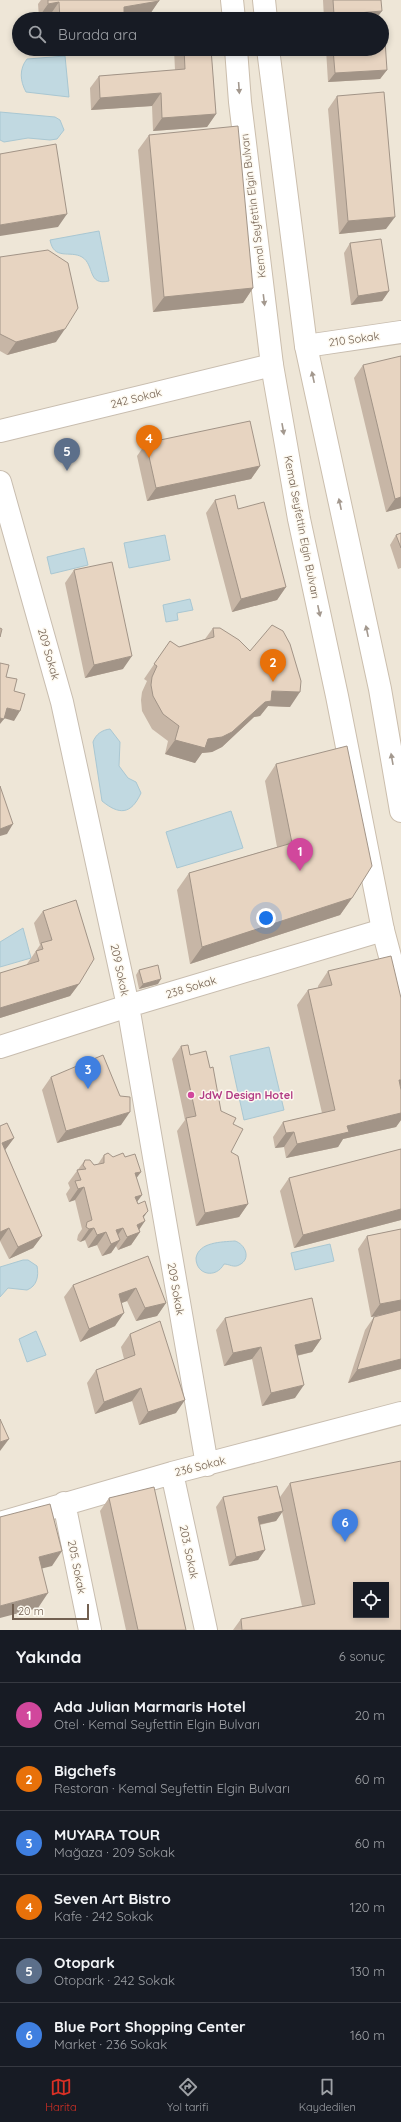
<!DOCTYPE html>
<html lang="tr">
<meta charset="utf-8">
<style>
body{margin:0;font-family:Quicksand,sans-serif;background:#20242c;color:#f1f3f6}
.controls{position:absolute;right:12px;bottom:12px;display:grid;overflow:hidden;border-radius:0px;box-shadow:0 2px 6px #0003}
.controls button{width:36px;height:36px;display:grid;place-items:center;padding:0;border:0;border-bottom:1px solid #363941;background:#171b24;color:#f1f3f6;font:20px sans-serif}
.scale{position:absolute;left:12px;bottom:10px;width:77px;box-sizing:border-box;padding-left:4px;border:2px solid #726051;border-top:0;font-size:11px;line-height:14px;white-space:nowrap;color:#726051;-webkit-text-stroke:3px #fdf9f0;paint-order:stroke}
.you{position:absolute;left:266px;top:918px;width:14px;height:14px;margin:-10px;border:3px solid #fff;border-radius:50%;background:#1a73e8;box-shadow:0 0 0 6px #1a73e833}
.badge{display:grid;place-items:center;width:26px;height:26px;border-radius:50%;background:#d93025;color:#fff;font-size:13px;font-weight:700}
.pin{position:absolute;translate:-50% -33px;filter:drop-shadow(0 1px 2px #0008)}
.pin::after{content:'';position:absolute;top:21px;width:14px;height:12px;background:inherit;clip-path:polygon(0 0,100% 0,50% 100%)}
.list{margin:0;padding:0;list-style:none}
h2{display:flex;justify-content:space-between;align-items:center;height:52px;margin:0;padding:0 16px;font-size:17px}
h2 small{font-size:13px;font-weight:400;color:#9ea1a6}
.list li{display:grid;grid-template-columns:26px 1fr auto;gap:12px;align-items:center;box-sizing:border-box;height:64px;padding:0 16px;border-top:1px solid #363941}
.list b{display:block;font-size:15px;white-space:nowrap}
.list p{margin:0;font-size:13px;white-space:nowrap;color:#9ea1a6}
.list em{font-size:13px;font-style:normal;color:#9ea1a6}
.icon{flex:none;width:22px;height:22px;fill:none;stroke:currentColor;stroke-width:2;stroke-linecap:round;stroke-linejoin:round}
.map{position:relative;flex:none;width:401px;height:1630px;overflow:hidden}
.search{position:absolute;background:#171b24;box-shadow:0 2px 6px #0003;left:12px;right:12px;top:12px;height:44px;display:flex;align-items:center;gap:10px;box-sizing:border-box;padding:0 14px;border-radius:22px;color:#9ea1a6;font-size:15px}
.sheet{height:436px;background:#171b24}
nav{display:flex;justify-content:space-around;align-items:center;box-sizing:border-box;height:56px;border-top:1px solid #363941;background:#171b24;font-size:11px;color:#9ea1a6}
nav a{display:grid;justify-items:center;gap:2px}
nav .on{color:#d93025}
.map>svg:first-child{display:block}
.residential{fill:#eee6d7;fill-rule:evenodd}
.water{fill:#c1d9e1;stroke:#a9c7d2}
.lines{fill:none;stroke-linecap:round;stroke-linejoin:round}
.street-casing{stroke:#c8bdaf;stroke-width:24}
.secondary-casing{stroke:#cbbead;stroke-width:24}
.street{stroke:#fff;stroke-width:22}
.secondary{stroke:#fff;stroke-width:22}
.wall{fill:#c7b6a6}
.shaded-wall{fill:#a29487}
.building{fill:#e7d4c1;stroke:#a29487;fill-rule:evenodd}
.oneway{fill:#a3988e}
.hotel-dot{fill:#d1479c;stroke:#fdf9f0;stroke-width:1.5}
.labels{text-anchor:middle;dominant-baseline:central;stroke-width:3;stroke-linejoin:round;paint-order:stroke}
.street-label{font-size:11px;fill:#726051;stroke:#fdf9f0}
.hotel-label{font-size:11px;font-weight:bold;fill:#b23c85;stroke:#fdf9f0;text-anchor:start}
</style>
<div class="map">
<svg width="401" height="1630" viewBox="0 0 401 1630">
<rect width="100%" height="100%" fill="#faf6ea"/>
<path class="residential" d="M0,0H401V1630H0ZM19,19H382V49H19ZM356,1585H386V1615H356Z"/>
<path class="water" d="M65,56L69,97L26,92C20,81 19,69 27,59Z
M0,112L55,117L60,120L64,130L57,139L50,140L28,138L4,142L0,140Z
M99,231L109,281C87,286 95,265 82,257C70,250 54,261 50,240Z
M165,535L170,560L129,568L124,543Z
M84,548L88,565L51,574L47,557Z
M190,599L193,610L177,613L178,620L166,622L163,605Z
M110,729L120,742L119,766L128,778L136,782L141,793C131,815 119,815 102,801L93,742C96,734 102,730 110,729Z
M231,811L243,848L177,868L166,832Z
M23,928L31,958L0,967V942Z
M269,1047L284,1110L244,1120L230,1056Z
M235,1241C245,1244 252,1259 239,1265C234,1268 229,1264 224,1264C216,1279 196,1275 196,1258C199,1242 221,1242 235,1241Z
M330,1244L334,1261L295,1270L291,1253Z
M23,1260H28L37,1266C39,1276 37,1286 27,1290L8,1288L0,1297V1267Z
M36,1331L46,1355L27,1362L19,1339Z"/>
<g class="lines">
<defs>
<path id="street" d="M306,346L401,332
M0,431L272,365
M0,482L62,702L128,1006L207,1465
M0,1047L128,1006L383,930
M172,1473L206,1630
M64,1503L90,1630
M0,1523L172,1473L401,1413"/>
<path id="secondary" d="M232,0L234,19
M264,0L266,19
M236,49L240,102L272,365L299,519L337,696L383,930L401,998
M268,49L306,346L380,689L401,811"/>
</defs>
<use href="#street" class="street-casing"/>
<use href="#secondary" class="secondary-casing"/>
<use href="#street" class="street"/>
<use href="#secondary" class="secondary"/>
</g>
<path class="wall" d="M41,0H159L150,14L119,19H50V15L39,17L38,4Z
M323,0H381L376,19H324Z
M174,49H211L216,114L207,127L153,131L152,106L91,110L90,88L99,76L175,70Z
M326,49H382L387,70L380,79L328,82Z
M337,96L386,229L339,234L328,109Z
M149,135L253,288L243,303L153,312L138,150Z
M350,243L389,291L382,301L351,305L344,253Z
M0,257L56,342L7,355L0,351Z
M363,365L401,508L386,512L354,378Z
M146,443L260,466L251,479L147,501L137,456Z
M215,500L238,509L286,587L277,600L232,612L206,513Z
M401,533V568L398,569L390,545L396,535Z
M74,570L123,669L85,678L65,583Z
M213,628L290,707L268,706L260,716L254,717L222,747L212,752L202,753L195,763L165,754L168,741L152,729L142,711L141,700L142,692L147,681L144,679L170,641L179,647L205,639Z
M276,764L352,898L340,915L190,964L177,890L189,873L277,847L265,781Z
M43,911L79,984L70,996L0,1018V973L27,965V964L40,945L34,923Z
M139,970L158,984L139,989L136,975Z
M328,971L401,998V1120L396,1127L343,1139L338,1147L286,1158L284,1147L275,1148L273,1137L283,1122L322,1113L297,1005L308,990L318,988V986Z
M181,1046L190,1055L210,1068L221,1111L233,1124L231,1152L248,1204L239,1217L196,1226L177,1131L185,1120L172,1059Z
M51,1077L121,1125L57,1143L42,1090Z
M0,1126L14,1138L5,1150L42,1236L33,1248L9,1259L0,1241Z
M401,1149V1220L294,1248L280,1191L289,1178Z
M104,1155L113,1157H125L141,1172L136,1178L142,1195L137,1202L144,1218L139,1230L140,1232L131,1245L118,1250L116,1246L111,1253L102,1256L97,1245L88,1248L85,1240L80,1242L77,1240L78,1235L82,1229L75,1200L69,1202L66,1194L70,1188L68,1183L85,1160L94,1165L98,1164Z
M401,1229V1369L348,1383L365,1330L374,1317L394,1312L371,1317L358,1249L367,1236Z
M148,1256L166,1303L157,1316L136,1321L127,1301L122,1303L115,1326L80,1342L64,1297L73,1285Z
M225,1318L321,1339L312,1352L297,1356L295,1398L262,1406L252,1359L224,1366L216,1330Z
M130,1334L176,1413L139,1425L132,1401L95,1414L87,1383L96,1370L124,1359L121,1347Z
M290,1483L401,1630H233L241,1619L302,1606L282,1512L276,1521L260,1525L265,1550L258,1560L229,1566L216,1507L223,1497H280Z
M109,1498L186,1630H126L100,1511Z"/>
<path class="shaded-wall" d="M159,1L150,14L119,19H83L124,7Z
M59,2L50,15L39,17L48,4Z
M382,11L376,19H331L334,15Z
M387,70L380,79L328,82L335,73Z
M161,93L152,106L91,110L100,98Z
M216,114L207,127L153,131L162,118Z
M67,214L58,227L0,236V225Z
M395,217L386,229L339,234L348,221Z
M253,288L243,303L153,312L164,297Z
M389,291L382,301L351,305L358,296Z
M65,329L56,342L7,355L16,342Z
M260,466L251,479L147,501L156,488Z
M401,497V508L386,512L395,499Z
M286,587L277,600L232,612L241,599Z
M132,656L123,669L85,678L94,665Z
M272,691L300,692L290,707L268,706L260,716L254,717L222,747L212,752L202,753L195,763L165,754L175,740L208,739Z
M7,708L20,711L14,721L0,717Z
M0,718L4,719L0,724Z
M13,824L7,834L0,836V829Z
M352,898L340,915L190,964L202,947Z
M161,979L158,984L139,989L143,984Z
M79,984L70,996L0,1018V1008Z
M399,1080H401V1092Z
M130,1112L121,1125L57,1143L66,1131Z
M401,1113V1120L396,1127L343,1139L338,1147L286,1158L297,1144L347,1126Z
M294,1132L284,1147L275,1148L286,1133Z
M14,1138L5,1150L2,1143Z
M141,1172L132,1184L135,1173Z
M84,1187L75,1200L69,1202L78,1189Z
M142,1195L133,1207L135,1197Z
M248,1204L239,1217L196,1226L205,1213Z
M401,1209V1220L294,1248L303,1235Z
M148,1211L139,1224L145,1221L137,1233L140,1232L131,1245L118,1250L143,1216Z
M9,1228L0,1241V1232Z
M94,1228L85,1240L80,1242L89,1229Z
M123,1228L114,1240L116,1230Z
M106,1232L97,1245L88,1248L97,1235Z
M42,1236L33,1248L9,1259L18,1247Z
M120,1240L111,1253L102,1256L111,1244Z
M136,1288L127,1301L110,1307L119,1294Z
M401,1300V1311L371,1317L380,1304Z
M166,1303L157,1316L136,1321L145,1308Z
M124,1313L115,1326L80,1342L89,1329Z
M321,1339L312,1352L286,1358L295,1345Z
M261,1347L252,1359L224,1366L233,1353Z
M401,1359V1369L348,1383L357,1370Z
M304,1385L295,1398L262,1406L271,1393Z
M141,1388L132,1401L95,1414L104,1402Z
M185,1400L176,1413L139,1425L148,1412Z
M9,1439L0,1451V1442Z
M283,1511L276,1521L251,1526L258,1517Z
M265,1550L258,1560L229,1566L236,1557Z
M62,1551L52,1566L28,1572L39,1557Z
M48,1593L38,1608L0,1618V1606Z"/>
<path class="building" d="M48,0H159V1L124,7V13L83,19H60L59,2L48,4Z
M333,0H381L382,11L334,15Z
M384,26L387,70L335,73L333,49H382V27Z
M184,49H211L216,114L162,118L161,93L100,98L99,76L185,69Z
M384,92L395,217L348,221L337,96Z
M238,126L253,288L164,297L149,135Z
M56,144L67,214L0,225V154Z
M381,239L389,291L358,296L350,243Z
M48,250L68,263L78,308L65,329L16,342L0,334V257Z
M401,356V497L395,499L363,365Z
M250,421L260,466L156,488L146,443Z
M235,495L238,509L264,502L286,587L241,599L215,500Z
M401,533V548L396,535Z
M112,562L132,656L94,665L74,570Z
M272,625L283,631L290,644L301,681L300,692L272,691L271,701L265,702L232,732L222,737L208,739L205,748L175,740L179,726L163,714L153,696L151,685L152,677L157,666L154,664L170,641L179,647L214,637L213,628H220L239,640L250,651Z
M0,628L2,629L0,637Z
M0,663L9,665L6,677L17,679L14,691L25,694L20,711L7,708L4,719L0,718Z
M347,746L372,866L352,898L202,947L189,873L292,843L276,764Z
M0,786L13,824L0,829Z
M76,900L94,959L79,984L0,1008V973L39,961L36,951L43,949L41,943L52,940L43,911Z
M391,956L401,998V1080H399L401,1090V1113L347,1126L349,1132L297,1144L294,1132L286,1133L283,1122L335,1110L308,990L332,985L328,971Z
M158,965L161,979L143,984L139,970Z
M188,1045L190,1055L206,1051L210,1068L213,1067L221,1111L236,1118L233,1124L243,1129L231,1152L238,1156L248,1204L205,1213L186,1118L196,1116L181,1046Z
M103,1055L120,1096L130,1097V1112L66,1131L51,1077Z
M7,1123L14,1138L2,1143L42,1236L18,1247L9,1228L0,1232V1126Z
M401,1149V1209L303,1235L289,1178Z
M108,1153L113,1157L123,1153L125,1157L135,1154L141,1172L135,1173L142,1195L135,1197L138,1204L145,1201L148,1211L143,1216L145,1221L137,1225L140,1232L127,1237L123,1228L116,1230L120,1240L111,1244L106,1232L97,1235L94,1228L89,1229L86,1227L87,1222L92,1220L84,1187L78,1189L75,1181L81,1180L77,1170L86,1169L83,1165L85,1160H90L94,1165L104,1163V1155Z
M401,1229V1300L380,1304L367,1236Z
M148,1256L166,1303L145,1308L136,1288L119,1294L124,1313L89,1329L73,1285Z
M312,1298L321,1339L295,1345L304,1385L271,1393L261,1347L233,1353L225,1318Z
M401,1310V1359L357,1370L374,1317Z
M160,1321L185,1400L148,1412L141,1388L104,1402L96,1370L135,1355L130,1334Z
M0,1419L9,1439L0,1442Z
M401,1461V1630H242L241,1619L315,1604L290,1483ZM356,1585H386V1615H356Z
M277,1486L283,1511L258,1517L265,1550L236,1557L223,1497Z
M154,1487L186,1630H138L109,1498Z
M50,1504L62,1551L39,1557L48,1593L0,1606V1517Z"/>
<defs><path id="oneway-solid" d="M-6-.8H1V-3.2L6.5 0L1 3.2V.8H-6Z"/></defs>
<g class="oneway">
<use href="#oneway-solid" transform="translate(239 88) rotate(86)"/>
<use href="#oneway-solid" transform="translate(264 300) rotate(83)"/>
<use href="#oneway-solid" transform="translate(313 377) rotate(-102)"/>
<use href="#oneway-solid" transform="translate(283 429) rotate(80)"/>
<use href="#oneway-solid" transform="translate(340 504) rotate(-102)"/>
<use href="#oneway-solid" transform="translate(319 611) rotate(78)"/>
<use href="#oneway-solid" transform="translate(367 631) rotate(-102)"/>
<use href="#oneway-solid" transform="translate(392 759) rotate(-100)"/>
</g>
<circle class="hotel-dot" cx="191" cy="1095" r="4"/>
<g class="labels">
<g class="street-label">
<text transform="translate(253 206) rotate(-97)">Kemal Seyfettin Elgin Bulvarı</text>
<text transform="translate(354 339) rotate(-8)">210 Sokak</text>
<text transform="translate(136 398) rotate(-14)">242 Sokak</text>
<text transform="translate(302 527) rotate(79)">Kemal Seyfettin Elgin Bulvarı</text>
<text transform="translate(49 654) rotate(74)">209 Sokak</text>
<text transform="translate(120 970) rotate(78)">209 Sokak</text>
<text transform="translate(191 987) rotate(-17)">238 Sokak</text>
<text transform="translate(176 1289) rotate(80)">209 Sokak</text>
<text transform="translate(200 1466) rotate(-14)">236 Sokak</text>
<text transform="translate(189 1552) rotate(78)">203. Sokak</text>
<text transform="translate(77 1567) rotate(79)">205. Sokak</text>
</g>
<g class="hotel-label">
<text x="199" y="1095">JdW Design Hotel</text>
</g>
</g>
</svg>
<div class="controls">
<button><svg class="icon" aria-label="locate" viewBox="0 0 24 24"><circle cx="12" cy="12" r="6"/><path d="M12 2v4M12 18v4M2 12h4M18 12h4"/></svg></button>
</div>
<div class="scale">20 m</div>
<div class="you"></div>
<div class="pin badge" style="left:300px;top:871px;background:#d1479c">1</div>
<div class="pin badge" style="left:273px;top:682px;background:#e8710a">2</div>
<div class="pin badge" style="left:88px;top:1089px;background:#3f7fe0">3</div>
<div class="pin badge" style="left:149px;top:458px;background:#e8710a">4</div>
<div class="pin badge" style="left:67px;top:471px;background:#5c6f8a">5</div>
<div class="pin badge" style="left:345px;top:1542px;background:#3f7fe0">6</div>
<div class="search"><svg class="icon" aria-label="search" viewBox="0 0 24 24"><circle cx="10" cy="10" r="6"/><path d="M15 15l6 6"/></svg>Burada ara</div>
</div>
<section class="sheet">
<h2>Yakında<small>6 sonuç</small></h2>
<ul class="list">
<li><span class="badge" style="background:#d1479c">1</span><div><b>Ada Julian Marmaris Hotel</b><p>Otel · Kemal Seyfettin Elgin Bulvarı</p></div><em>20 m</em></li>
<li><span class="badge" style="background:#e8710a">2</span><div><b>Bigchefs</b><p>Restoran · Kemal Seyfettin Elgin Bulvarı</p></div><em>60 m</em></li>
<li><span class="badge" style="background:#3f7fe0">3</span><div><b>MUYARA TOUR</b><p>Mağaza · 209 Sokak</p></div><em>60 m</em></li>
<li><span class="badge" style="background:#e8710a">4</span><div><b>Seven Art Bistro</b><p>Kafe · 242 Sokak</p></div><em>120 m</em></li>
<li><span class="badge" style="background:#5c6f8a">5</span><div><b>Otopark</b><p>Otopark · 242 Sokak</p></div><em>130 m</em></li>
<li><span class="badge" style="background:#3f7fe0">6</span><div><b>Blue Port Shopping Center</b><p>Market · 236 Sokak</p></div><em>160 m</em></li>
</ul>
</section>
<nav>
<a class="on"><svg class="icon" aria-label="map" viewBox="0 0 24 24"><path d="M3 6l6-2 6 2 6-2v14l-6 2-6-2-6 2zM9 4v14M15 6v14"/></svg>Harita</a>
<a><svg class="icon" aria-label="directions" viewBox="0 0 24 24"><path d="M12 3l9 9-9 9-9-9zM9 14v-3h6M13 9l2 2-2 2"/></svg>Yol tarifi</a>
<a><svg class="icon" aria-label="saved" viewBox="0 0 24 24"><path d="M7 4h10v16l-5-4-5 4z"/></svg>Kaydedilen</a>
</nav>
